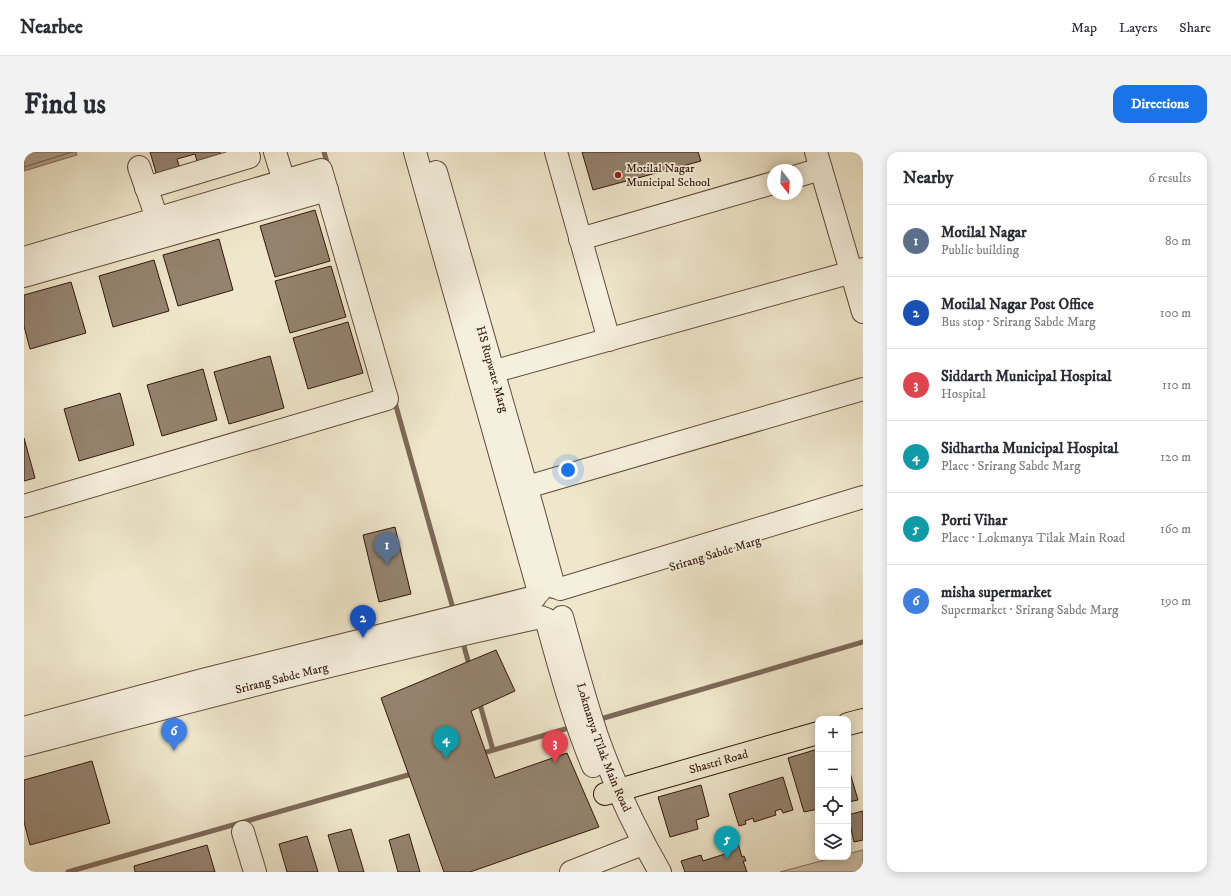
<!DOCTYPE html>
<meta charset="utf-8">
<style>
body{margin:0;font-family:"IM FELL DW Pica",serif;background:#f2f2f3;color:#2b2b33}
.controls{position:absolute;right:12px;bottom:12px;display:grid;overflow:hidden;border-radius:8px;box-shadow:0 2px 10px #0003}
.controls button{width:36px;height:36px;display:grid;place-items:center;padding:0;border:0;border-bottom:1px solid #e1e1e2;background:#fff;color:#2b2b33;font:20px sans-serif}
.compass{position:absolute;left:743px;top:12px;width:36px;height:36px;border-radius:50%;background:#fff;box-shadow:0 2px 10px #0003;rotate:163deg}
.you{position:absolute;left:544px;top:318px;width:14px;height:14px;margin:-10px;border:3px solid #fff;border-radius:50%;background:#1a73e8;box-shadow:0 0 0 6px #1a73e833}
.badge{display:grid;place-items:center;width:26px;height:26px;border-radius:50%;background:#1a73e8;color:#fff;font-size:13px;font-weight:700}
.pin{position:absolute;translate:-50% -33px;filter:drop-shadow(0 1px 2px #0008)}
.pin::after{content:'';position:absolute;top:21px;width:14px;height:12px;background:inherit;clip-path:polygon(0 0,100% 0,50% 100%)}
.list{margin:0;padding:0;list-style:none}
h2{display:flex;justify-content:space-between;align-items:center;height:52px;margin:0;padding:0 16px;font-size:17px}
h2 small{font-size:13px;font-weight:400;color:#7c7c81}
.list li{display:grid;grid-template-columns:26px 1fr auto;gap:12px;align-items:center;box-sizing:border-box;height:72px;padding:0 16px;border-top:1px solid #e1e1e2}
.list b{display:block;font-size:15px;white-space:nowrap}
.list p{margin:0;font-size:13px;white-space:nowrap;color:#7c7c81}
.list em{font-size:13px;font-style:normal;color:#7c7c81}
.icon{flex:none;width:22px;height:22px;fill:none;stroke:currentColor;stroke-width:2;stroke-linecap:round;stroke-linejoin:round}
.map{position:relative;flex:none;width:839px;height:720px;overflow:hidden;border-radius:12px}
header{display:flex;align-items:center;gap:24px;box-sizing:border-box;height:56px;padding:0 20px;background:#fff;border-bottom:1px solid #e1e1e2}
header strong{font-size:19px}
nav{display:flex;gap:22px;margin-inline-start:auto;font-size:14px}
.intro{display:flex;align-items:center;justify-content:space-between;box-sizing:border-box;height:96px;padding:0 24px}
h1{margin:0;font-size:28px}
.button{padding:10px 18px;border-radius:12px;background:#1a73e8;color:#fff;font-size:14px;font-weight:700}
main{display:flex;gap:24px;padding:0 24px}
aside{flex:1;background:#fff;border-radius:12px;box-shadow:0 2px 10px #0003}
.map>svg:first-child{display:block}
.green{fill:#cfc4ab;stroke:#806e5c}
.water{fill:#afa08a;stroke:#7d6958}
.lines{fill:none;stroke-linecap:round;stroke-linejoin:round}
.shore{stroke:#705c4b;stroke-width:1}
.stream{stroke:#7d6958;stroke-width:5}
.building{fill:#94836f;stroke:#32170c}
.minor-casing{stroke:#614b3c;stroke-width:24}
.major-casing{stroke:#32170c;stroke-width:24}
.minor{stroke:#f5efdd;stroke-width:22}
.major{stroke:#efe7cb;stroke-width:22}
.poi-dot{fill:#8f2418;stroke:#f5efdd;stroke-width:1.5}
.labels{text-anchor:middle;dominant-baseline:central;stroke-width:3.5;stroke-linejoin:round;paint-order:stroke}
.poi-label{font-size:12px;fill:#32170c;stroke:#f5efdd;text-anchor:start}
.street-label{font-size:12px;fill:#32170c;stroke:#f5efdd}
</style>
<header>
<strong>Nearbee</strong>
<nav><a>Map</a><a>Layers</a><a>Share</a></nav>
</header>
<div class="intro"><h1>Find us</h1><a class="button">Directions</a></div>
<main>
<div class="map">
<svg width="839" height="720" viewBox="0 0 839 720">
<rect width="100%" height="100%" fill="#efe7cb"/>
<filter id="stains"><feTurbulence type="fractalNoise" baseFrequency=".005" numOctaves="4"/><feColorMatrix values="0 0 0 0 .2 0 0 0 0 .09 0 0 0 0 .02 0 0 0 .5 -.17"/></filter>
<radialGradient id="worn" r=".72"><stop offset=".6" stop-color="#630" stop-opacity="0"/><stop offset="1" stop-color="#630" stop-opacity=".3"/></radialGradient>
<path class="green" d="M839,698V719L837,720H756L812,705H824V702Z"/>
<path class="water" d="M0,0H52L53,3L0,19Z"/>
<g class="lines">
<path class="shore" d="M0,15L48,0"/>
<path class="stream" d="M300,0L304,14
M370,247L430,460
M438,487L446,516
M455,549L469,598
M573,568L839,490
M456,602L548,575
M44,720L391,621"/>
</g>
<path class="building" d="M126,0H196L199,10L175,16L171,2L153,7L157,20L134,27Z
M558,0H674L677,9L569,38Z
M291,58L306,109L251,125L236,74Z
M195,87L209,138L154,154L139,103Z
M130,108L145,159L89,175L75,124Z
M307,114L322,165L266,181L251,129Z
M47,130L62,181L6,197L0,174V143Z
M324,170L339,221L284,237L269,186Z
M246,204L260,256L205,272L190,220Z
M179,217L193,268L138,284L123,233Z
M96,241L110,293L55,309L40,257Z
M0,286L11,326L0,329Z
M371,375L387,442L355,450L339,383Z
M472,498L491,539L447,559L471,626L543,601L575,675L446,720H420L357,546Z
M794,597V657L780,660L764,606Z
M68,609L86,671L6,693L0,670V628Z
M824,614L834,648L824,650Z
M759,625L769,658L759,661L757,657L751,659L752,663L730,670L729,666L721,669L722,672L715,674L705,642Z
M677,633L685,664L672,668L674,677L646,685L634,645Z
M839,659V688L830,690L824,663Z
M327,677L340,720H315L304,683Z
M385,682L396,720H374L365,688Z
M283,684L294,720H263L255,692Z
M714,691L718,705L720,704L722,709H719L723,720H661L657,709L677,703L679,709L704,701L702,695Z
M183,693L191,720H111L110,714Z"/>
<g class="lines">
<defs>
<g id="minor">
<path d="M251,0L260,29"/>
<path d="M391,0L515,440"/>
<path d="M532,0L585,188"/>
<path d="M792,0L839,160"/>
<path d="M115,15L133,66"/>
<path id="s1" d="M412,20L509,358L530,435"/>
<path d="M773,24L797,17"/>
<path d="M122,36L225,5"/>
<path d="M556,87L749,31"/>
<path d="M0,106L297,18L363,247L0,354"/>
<path d="M0,124L303,38"/>
<path d="M457,223L839,117"/>
<path d="M503,335L839,237"/>
<path d="M536,437L839,345"/>
<path id="s2" d="M538,465C549,505 560,545 573,584C590,632 611,677 636,720"/>
<path d="M522,467C536,517 549,566 569,614"/>
<path d="M0,576L178,528L511,445"/>
<path id="s3" d="M0,593C172,548 344,502 517,465"/>
<path d="M219,680L231,720"/>
<path d="M547,720L608,696L620,692"/>
</g>
<g id="major">
<path d="M824,572L839,568"/>
<path id="s4" d="M581,642L794,581"/>
</g>
</defs>
<use href="#minor" class="minor-casing"/>
<use href="#major" class="major-casing"/>
<use href="#minor" class="minor"/>
<use href="#major" class="major"/>
</g>
<circle class="poi-dot" cx="594" cy="23" r="4"/>
<g class="labels">
<g class="poi-label">
<text x="602" y="16">Motilal Nagar<tspan x="602" dy="14">Municipal School</tspan></text>
</g>
<g class="street-label">
<text stroke="none"><textPath href="#s1" startOffset="205">HS Rupwate Marg</textPath></text>
<text transform="translate(691 402) rotate(-17)">Srirang Sabde Marg</text>
<text stroke="none"><textPath href="#s3" startOffset="266">Srirang Sabde Marg</textPath></text>
<text stroke="none"><textPath href="#s2" startOffset="137">Lokmanya Tilak Main Road</textPath></text>
<text stroke="none"><textPath href="#s4" startOffset="118">Shastri Road</textPath></text>
</g>
</g>
<rect width="100%" height="100%" filter="url(#stains)"/>
<rect width="100%" height="100%" fill="url(#worn)"/>
</svg>
<div class="controls">
<button>+</button>
<button>−</button>
<button><svg class="icon" aria-label="locate" viewBox="0 0 24 24"><circle cx="12" cy="12" r="6"/><path d="M12 2v4M12 18v4M2 12h4M18 12h4"/></svg></button>
<button><svg class="icon" aria-label="layers" viewBox="0 0 24 24"><path d="M12 4l9 5-9 5-9-5zM3 14l9 5 9-5"/></svg></button>
</div>
<svg class="compass" viewBox="-18 -18 36 36"><path d="M0-13l5 13h-10z" fill="#e53935"/><path d="M0 13l5-13h-10z" fill="#7c7c81"/></svg>
<div class="you"></div>
<div class="pin badge" style="left:363px;top:413px;background:#5c6f8a">1</div>
<div class="pin badge" style="left:339px;top:486px;background:#1a4fb4">2</div>
<div class="pin badge" style="left:531px;top:611px;background:#e0444e">3</div>
<div class="pin badge" style="left:422px;top:607px;background:#0f9aa8">4</div>
<div class="pin badge" style="left:703px;top:707px;background:#0f9aa8">5</div>
<div class="pin badge" style="left:150px;top:599px;background:#3f7fe0">6</div>
</div>
<aside>
<h2>Nearby<small>6 results</small></h2>
<ul class="list">
<li><span class="badge" style="background:#5c6f8a">1</span><div><b>Motilal Nagar</b><p>Public building</p></div><em>80 m</em></li>
<li><span class="badge" style="background:#1a4fb4">2</span><div><b>Motilal Nagar Post Office</b><p>Bus stop · Srirang Sabde Marg</p></div><em>100 m</em></li>
<li><span class="badge" style="background:#e0444e">3</span><div><b>Siddarth Municipal Hospital</b><p>Hospital</p></div><em>110 m</em></li>
<li><span class="badge" style="background:#0f9aa8">4</span><div><b>Sidhartha Municipal Hospital</b><p>Place · Srirang Sabde Marg</p></div><em>120 m</em></li>
<li><span class="badge" style="background:#0f9aa8">5</span><div><b>Porti Vihar</b><p>Place · Lokmanya Tilak Main Road</p></div><em>160 m</em></li>
<li><span class="badge" style="background:#3f7fe0">6</span><div><b>misha supermarket</b><p>Supermarket · Srirang Sabde Marg</p></div><em>190 m</em></li>
</ul>
</aside>
</main>
